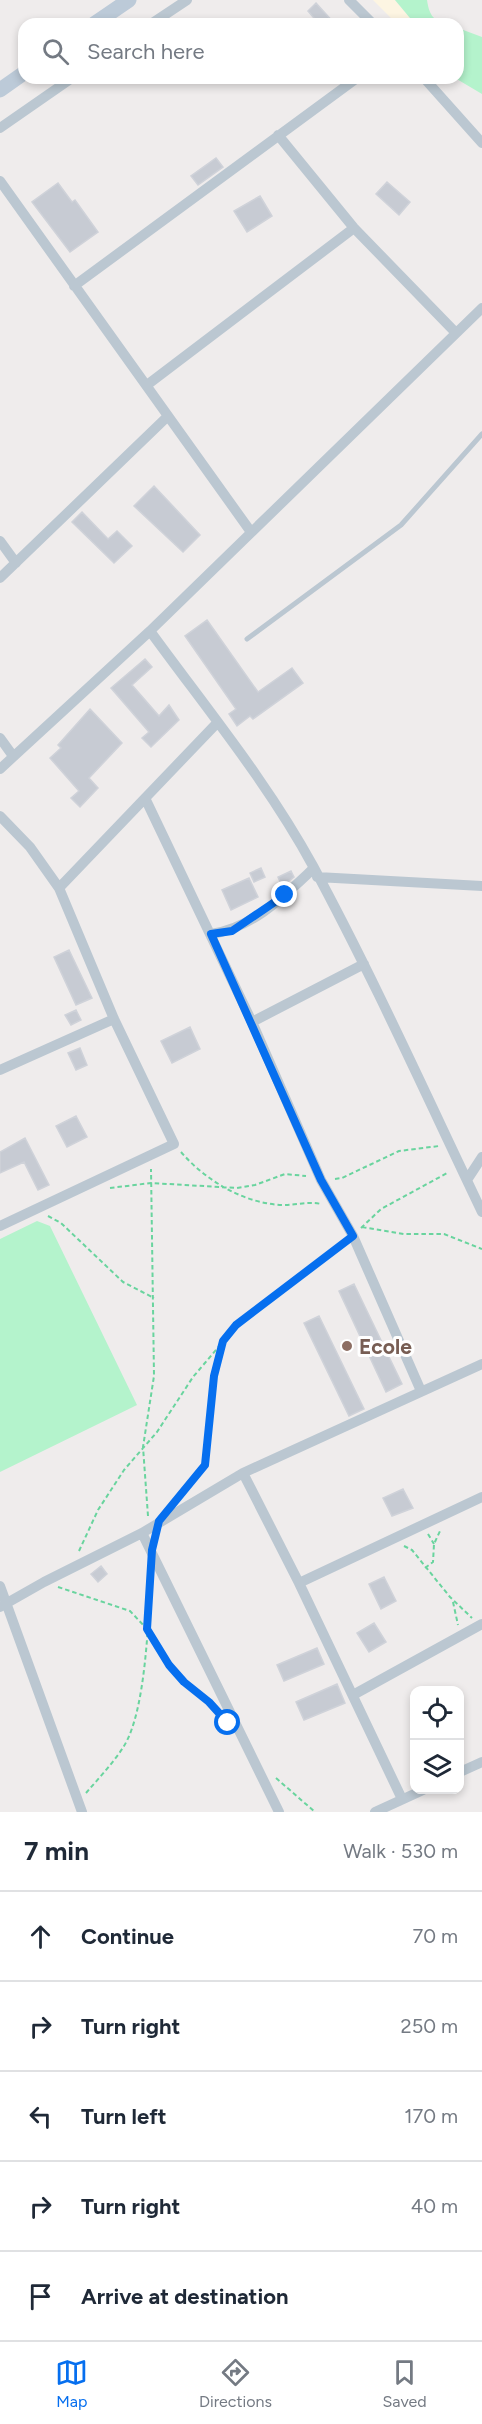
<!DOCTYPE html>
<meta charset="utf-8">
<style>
body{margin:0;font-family:Figtree,sans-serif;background:#f2f2f3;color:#1f2937}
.controls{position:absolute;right:18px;bottom:18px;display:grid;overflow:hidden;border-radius:12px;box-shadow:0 3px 9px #0003}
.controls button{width:54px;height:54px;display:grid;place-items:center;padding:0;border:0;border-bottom:2px solid #e0e1e3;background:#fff;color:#1f2937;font:30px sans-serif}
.stop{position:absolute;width:18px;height:18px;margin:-14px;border:4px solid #066fef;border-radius:50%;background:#fff}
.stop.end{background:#066fef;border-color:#fff;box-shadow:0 2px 6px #0008}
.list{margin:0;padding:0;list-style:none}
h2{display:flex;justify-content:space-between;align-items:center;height:78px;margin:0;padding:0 24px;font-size:26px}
h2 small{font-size:20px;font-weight:400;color:#747a83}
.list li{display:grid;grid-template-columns:39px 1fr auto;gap:18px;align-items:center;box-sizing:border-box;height:90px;padding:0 24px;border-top:2px solid #e0e1e3}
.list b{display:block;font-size:22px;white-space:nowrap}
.list em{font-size:20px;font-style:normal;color:#747a83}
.icon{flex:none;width:33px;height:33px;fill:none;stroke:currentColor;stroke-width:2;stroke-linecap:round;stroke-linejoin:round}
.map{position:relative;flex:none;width:482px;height:1812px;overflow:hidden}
.search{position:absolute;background:#fff;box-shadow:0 3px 9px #0003;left:18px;right:18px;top:18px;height:66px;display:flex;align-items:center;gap:15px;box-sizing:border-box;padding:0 21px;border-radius:18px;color:#747a83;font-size:22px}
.sheet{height:528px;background:#fff}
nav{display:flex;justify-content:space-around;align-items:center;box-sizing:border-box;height:84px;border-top:2px solid #e0e1e3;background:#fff;font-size:16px;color:#747a83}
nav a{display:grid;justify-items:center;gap:3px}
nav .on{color:#066fef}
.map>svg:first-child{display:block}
.commercial{fill:#fdf5e2}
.green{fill:#b4f3cc}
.building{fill:#c7cbd3;stroke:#cfd2d9;stroke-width:1.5}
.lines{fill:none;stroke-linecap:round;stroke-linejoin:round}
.path{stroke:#69d49e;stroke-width:2;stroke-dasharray:4.5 3;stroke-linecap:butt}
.lane{stroke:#bbc7d1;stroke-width:5}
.street{stroke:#bbc7d1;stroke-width:10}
.secondary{stroke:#bccad8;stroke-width:15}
.route{stroke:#066fef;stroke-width:8}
.education-dot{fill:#8d6e63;stroke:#fff;stroke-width:2}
.labels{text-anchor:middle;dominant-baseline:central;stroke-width:6;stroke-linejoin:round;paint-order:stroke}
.education-label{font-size:21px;font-weight:bold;fill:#785e54;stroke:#fff;text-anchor:start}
</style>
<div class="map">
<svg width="482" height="1812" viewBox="0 0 482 1812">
<rect width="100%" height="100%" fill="#efecec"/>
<path class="commercial" d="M373,0H395L415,24H397Z"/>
<path class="green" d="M395,0H427C429,13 432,20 445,24H415Z
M458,28L482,37V94L455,78H458Z
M37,1221L50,1226L137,1405L0,1472V1239Z"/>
<path class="building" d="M316,3L335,24H319L308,11Z
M216,158L223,167L198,185L191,176Z
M387,182L410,202L399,215L376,194Z
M58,183L72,202L75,200L98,232L70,252L32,202Z
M260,196L272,216L247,232L234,211Z
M154,486L200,535L183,552L134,506Z
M82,512L108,539L117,531L132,546L114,563L72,522Z
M207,620L258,692L292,668L303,683L253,719L250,716L237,726L229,714L236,709L185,636Z
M145,659L152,667L132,685L159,716L169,705L179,720L151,747L142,738L149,732L111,688Z
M90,709L122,743L89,778L98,788L80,807L71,798L79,791L50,758L61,748L58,745Z
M261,868L265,877L254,882L250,873Z
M291,871L294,877L282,886L278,877Z
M249,878L258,897L231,910L222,890Z
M69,950L92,998L76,1005L54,957Z
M76,1010L81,1020L71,1025L65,1015Z
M190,1027L200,1049L172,1063L161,1041Z
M80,1048L87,1065L76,1070L68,1053Z
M76,1116L87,1137L67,1147L56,1126Z
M25,1138L49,1185L38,1190L24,1162L0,1173V1152Z
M354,1284L402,1384L386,1392L339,1291Z
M319,1316L364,1409L349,1416L304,1323Z
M403,1489L413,1508L392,1516L383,1498Z
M101,1566L107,1574L98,1582L91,1574Z
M384,1577L396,1601L381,1609L369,1584Z
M374,1623L386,1642L369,1652L357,1633Z
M317,1648L324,1664L284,1681L277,1665Z
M337,1684L345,1703L304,1720L296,1702Z"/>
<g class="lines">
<path class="path" d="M181,1152C206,1181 245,1204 283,1205C297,1205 308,1201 321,1204
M335,1179L342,1178L399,1151L439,1146
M110,1188L151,1183L237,1188L255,1185L285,1174L306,1176
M48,1216L61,1223L123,1282L154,1298
M362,1227L404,1234H444L482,1249
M361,1228L381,1209L449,1172
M182,1495L205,1465L214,1376L223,1341L236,1325L344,1244
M148,1516L143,1447L154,1376L151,1169
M428,1534L434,1544
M404,1546L412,1550L450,1597L472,1618
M79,1551L98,1510L124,1470L157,1432L193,1377L221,1344
M425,1568L433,1562L434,1544L440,1531
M58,1587L130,1611L147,1629L169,1665L184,1682L213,1707
M453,1602L458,1625
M276,1778L315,1812
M86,1793C99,1778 114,1762 124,1746C146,1710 148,1621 151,1578"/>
<path class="lane" d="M247,639L401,525L482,434"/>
<path class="street" d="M349,0L373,24
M151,24L187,0
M424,78L482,143
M0,128L72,78
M278,135L354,228L456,333
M0,181L251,532
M74,286L357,78
M147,385L354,228
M0,541L16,563
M0,578L168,416
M150,631C206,708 268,783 313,866C374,979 427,1097 482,1212
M0,738L13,756
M0,769L150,631L482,308
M145,798L252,1022L321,1180L353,1236L421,1391
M0,816L30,847L59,888L114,1019L174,1144L0,1226
M317,877L482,886
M59,888L217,723
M211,934C253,928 284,896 314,868
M252,1022L364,964
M0,1070L114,1019
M467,1180L482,1157
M243,1473L299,1583L402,1799
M142,1533L279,1812
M299,1583L482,1497
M0,1586L82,1812
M0,1607L44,1582L142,1533L243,1473L482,1364
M353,1695L482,1624
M460,1772L482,1762
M375,1812L423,1790"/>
<path class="secondary" d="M94,24L129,0
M0,90L24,73"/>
</g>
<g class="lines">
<path class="route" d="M228,1723L209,1702L184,1682L169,1665L147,1629L152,1550L159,1521L205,1465L214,1376L223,1341L236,1325L353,1236L321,1180L211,934L232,931L285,895"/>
</g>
<circle class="education-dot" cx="347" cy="1346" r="6"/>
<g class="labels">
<g class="education-label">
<text x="359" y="1346">Ecole</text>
</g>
</g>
</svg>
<div class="controls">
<button><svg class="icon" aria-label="locate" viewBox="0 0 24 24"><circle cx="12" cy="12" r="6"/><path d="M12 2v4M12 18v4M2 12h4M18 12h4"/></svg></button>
<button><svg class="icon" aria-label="layers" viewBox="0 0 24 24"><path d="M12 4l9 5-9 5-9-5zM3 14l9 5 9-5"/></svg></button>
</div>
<div class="stop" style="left:228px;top:1723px"></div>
<div class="stop end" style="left:285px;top:895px"></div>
<div class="search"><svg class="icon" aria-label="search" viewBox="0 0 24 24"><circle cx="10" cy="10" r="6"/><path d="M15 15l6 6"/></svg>Search here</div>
</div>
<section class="sheet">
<h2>7 min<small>Walk · 530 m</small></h2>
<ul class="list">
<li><svg class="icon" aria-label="ahead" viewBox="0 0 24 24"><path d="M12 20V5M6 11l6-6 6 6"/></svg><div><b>Continue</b></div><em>70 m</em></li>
<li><svg class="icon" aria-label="right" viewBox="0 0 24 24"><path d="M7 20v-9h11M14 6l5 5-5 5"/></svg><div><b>Turn right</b></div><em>250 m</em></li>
<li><svg class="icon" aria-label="left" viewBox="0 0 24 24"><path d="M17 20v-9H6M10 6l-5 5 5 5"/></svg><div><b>Turn left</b></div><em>170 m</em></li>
<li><svg class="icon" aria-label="right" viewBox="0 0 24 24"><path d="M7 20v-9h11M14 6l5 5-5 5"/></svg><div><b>Turn right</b></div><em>40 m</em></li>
<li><svg class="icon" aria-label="arrive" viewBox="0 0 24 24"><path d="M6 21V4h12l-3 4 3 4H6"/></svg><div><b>Arrive at destination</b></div></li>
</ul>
</section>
<nav>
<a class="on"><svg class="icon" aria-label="map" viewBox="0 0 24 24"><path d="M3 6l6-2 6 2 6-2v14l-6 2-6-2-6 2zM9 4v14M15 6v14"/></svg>Map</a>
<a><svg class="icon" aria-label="directions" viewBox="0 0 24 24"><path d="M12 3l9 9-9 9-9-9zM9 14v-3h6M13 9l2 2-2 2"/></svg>Directions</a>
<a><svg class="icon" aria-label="saved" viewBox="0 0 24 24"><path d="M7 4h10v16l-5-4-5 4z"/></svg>Saved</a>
</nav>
